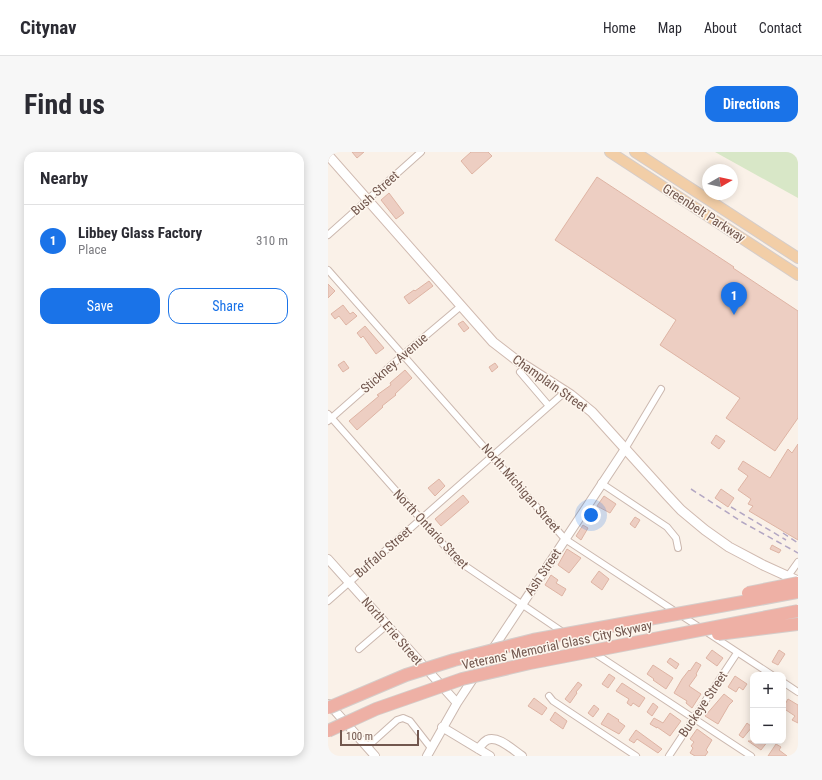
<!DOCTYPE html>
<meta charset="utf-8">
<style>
body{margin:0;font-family:"Roboto Condensed",sans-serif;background:#f7f7f7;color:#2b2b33}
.controls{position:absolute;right:12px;bottom:12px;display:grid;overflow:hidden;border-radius:8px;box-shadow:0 2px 10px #0003}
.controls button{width:36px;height:36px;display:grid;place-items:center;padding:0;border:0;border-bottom:1px solid #e1e1e2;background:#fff;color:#2b2b33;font:20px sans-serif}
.compass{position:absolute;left:374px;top:12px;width:36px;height:36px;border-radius:50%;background:#fff;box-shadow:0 2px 10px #0003;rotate:81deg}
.scale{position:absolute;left:12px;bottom:10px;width:79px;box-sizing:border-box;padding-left:4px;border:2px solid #72574e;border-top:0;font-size:11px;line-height:14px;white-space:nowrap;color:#72574e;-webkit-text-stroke:3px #fdf6ee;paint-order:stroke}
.you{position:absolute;left:263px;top:363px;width:14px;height:14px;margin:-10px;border:3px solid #fff;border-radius:50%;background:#1a73e8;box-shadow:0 0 0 6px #1a73e833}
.badge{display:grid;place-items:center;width:26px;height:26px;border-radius:50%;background:#1a73e8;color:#fff;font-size:13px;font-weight:700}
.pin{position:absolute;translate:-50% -33px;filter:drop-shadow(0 1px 2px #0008)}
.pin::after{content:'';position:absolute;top:21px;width:14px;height:12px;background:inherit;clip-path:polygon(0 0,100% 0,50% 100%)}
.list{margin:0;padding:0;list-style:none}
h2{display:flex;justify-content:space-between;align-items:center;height:52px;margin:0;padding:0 16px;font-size:17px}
h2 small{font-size:13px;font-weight:400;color:#7c7c81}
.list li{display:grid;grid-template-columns:26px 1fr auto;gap:12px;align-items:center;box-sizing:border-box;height:72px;padding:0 16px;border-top:1px solid #e1e1e2}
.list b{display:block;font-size:15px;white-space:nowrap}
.list p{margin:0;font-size:13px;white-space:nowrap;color:#7c7c81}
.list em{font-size:13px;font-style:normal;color:#7c7c81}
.actions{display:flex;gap:8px;padding:12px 16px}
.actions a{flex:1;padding:9px 0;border:1px solid #1a73e8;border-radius:12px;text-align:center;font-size:14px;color:#1a73e8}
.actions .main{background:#1a73e8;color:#fff}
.map{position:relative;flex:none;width:470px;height:604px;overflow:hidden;border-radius:12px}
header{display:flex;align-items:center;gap:24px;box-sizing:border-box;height:56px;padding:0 20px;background:#fff;border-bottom:1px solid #e1e1e2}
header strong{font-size:19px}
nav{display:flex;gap:22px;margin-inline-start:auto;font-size:14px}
.intro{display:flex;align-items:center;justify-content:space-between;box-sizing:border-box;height:96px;padding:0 24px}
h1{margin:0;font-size:28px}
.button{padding:10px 18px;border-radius:12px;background:#1a73e8;color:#fff;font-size:14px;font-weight:700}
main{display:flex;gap:24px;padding:0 24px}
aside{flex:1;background:#fff;border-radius:12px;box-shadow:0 2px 10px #0003}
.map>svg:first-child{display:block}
.green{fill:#d8e7c7}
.building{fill:#edcec2;stroke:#deb4a4}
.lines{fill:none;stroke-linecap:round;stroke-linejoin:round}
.minor-casing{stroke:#cbb8af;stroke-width:8}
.tertiary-casing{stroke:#cbb8af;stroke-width:10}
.secondary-casing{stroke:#d0bab0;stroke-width:11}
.primary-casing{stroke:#d5cdca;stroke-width:12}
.minor{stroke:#fff;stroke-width:6}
.tertiary{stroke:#fff;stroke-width:8}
.secondary{stroke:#fff;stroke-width:9}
.primary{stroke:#f2cea7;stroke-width:10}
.rail{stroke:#b3a7c3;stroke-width:1.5;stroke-dasharray:6 4;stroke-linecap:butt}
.motorway-bridge-casing{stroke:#d5cdca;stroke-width:14;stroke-linecap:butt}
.motorway-bridge{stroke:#eeb0a5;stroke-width:12}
.labels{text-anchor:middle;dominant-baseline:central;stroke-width:3;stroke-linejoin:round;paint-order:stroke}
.street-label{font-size:13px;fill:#72574e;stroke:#fdf6ee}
</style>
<header>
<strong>Citynav</strong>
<nav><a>Home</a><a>Map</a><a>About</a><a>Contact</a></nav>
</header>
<div class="intro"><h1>Find us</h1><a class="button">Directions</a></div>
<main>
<aside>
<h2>Nearby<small></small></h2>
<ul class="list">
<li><span class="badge">1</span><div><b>Libbey Glass Factory</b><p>Place</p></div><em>310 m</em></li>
</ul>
<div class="actions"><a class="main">Save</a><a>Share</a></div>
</aside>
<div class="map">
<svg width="470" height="604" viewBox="0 0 470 604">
<rect width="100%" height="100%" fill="#faf1e8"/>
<path class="green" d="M387,0H470V46Z"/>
<path class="building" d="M24,0H36L29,6Z
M143,0H160L164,4L144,22L133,9Z
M269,25L406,115L405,116L470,159V266L447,299L398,266L412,246L332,193L348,168L227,88Z
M61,41L76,61L68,67L53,48Z
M101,129L105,134L81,152L76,145L86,138L87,139Z
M0,132L7,139L0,146Z
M15,153L22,162L25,160L29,164L18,173L11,164L7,167L3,162Z
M135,169L141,176L136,180L130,172Z
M37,174L56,196L48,202L35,184L33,186L29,181Z
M16,209L21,216L15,220L10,213Z
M167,211L170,215L164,220L161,215Z
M77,218L84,226L67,242L68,243L54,254L55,255L29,278L21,269L51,244L49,243L63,233L62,231Z
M388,283L397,289L391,297L383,291Z
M470,292V388L421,359L425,354L420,352L423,347L410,338L420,324L410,317L415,309L442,326L460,297L464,301Z
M111,327L117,334L107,344L100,336Z
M393,337L406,346L400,355L387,346Z
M135,343L141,350L113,374L107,367Z
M276,344L288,352L282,361L269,354Z
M307,365L312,368L307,376L302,372Z
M255,373L260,376L253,388L248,384Z
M444,393L453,398L451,401L442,397Z
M239,397L253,406L241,421L230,413Z
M271,419L281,427L274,438L263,430Z
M223,423L230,428L228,431L238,437L234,444L217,433Z
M384,498L395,506L389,514L378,506Z
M451,498L457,502L450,513L444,510Z
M342,506L351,512L348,517L339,510Z
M368,510L373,513L368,522L369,523L361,534L373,542L364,556L358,551L359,549L346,541L354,527L361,518L362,519Z
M325,513L345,526L338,537L325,528L326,527L319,522Z
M281,522L287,526L280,536L274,532Z
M407,524L419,532L415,538L411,535L408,540L400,535Z
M250,530L254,533L248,540L249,541L242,551L237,547Z
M294,531L317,546L311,555L305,551L303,554L299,551L301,547L288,539Z
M396,542L405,549L401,553L390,572L377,564Z
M206,546L219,556L214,563L200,554Z
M460,547L470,553V571L464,568L467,564L455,556Z
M325,551L330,555L324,564L319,560Z
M266,553L271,557L265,565L260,561Z
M227,560L239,569L235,577L222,568Z
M280,561L291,568L290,569L297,574L291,582L273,572Z
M342,561L353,569L342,584L329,575V576L322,572L326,566L335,571Z
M419,571L424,575L415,586L411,583Z
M369,577L384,588L378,598L380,600L377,604H367L362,601L365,596L363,594L366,590L362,587Z
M308,578L334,597L330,601L309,587L306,591L301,588Z
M420,589H440L433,598Z
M448,592L453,595L451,598L459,604H440Z"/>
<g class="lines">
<defs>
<path id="minor" d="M0,83L93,0
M0,118L237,387L444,523
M192,220L221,254
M0,262L130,409L245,487L423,604
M0,269L75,203L133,154
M297,297L333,237
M273,331L339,375L348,386L350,396
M460,424L470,410
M0,449L237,240
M31,497L59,473
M455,530L470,540
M221,544L225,549L308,604
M39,595L69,568L75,566L82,569L103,596
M341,604L409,501"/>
<path id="tertiary" d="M0,407L129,551
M1,552L47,604
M114,575L162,604
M150,597C153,594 155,590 159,588C170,583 185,598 194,604
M99,604L129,551L297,297"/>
<path id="secondary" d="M0,3L165,190L187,207L243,243L264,260L339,343L353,358L377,378L401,395L435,413L470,429"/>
<path id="primary" d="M282,0L470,123
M307,0L470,106"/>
</defs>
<use href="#minor" class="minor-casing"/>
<use href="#tertiary" class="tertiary-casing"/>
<use href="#secondary" class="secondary-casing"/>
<use href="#primary" class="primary-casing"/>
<use href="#minor" class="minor"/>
<use href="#tertiary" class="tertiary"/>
<use href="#secondary" class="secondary"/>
<use href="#primary" class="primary"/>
<path class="rail" d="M363,337L414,370L470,401
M403,355L458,388
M455,381L470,391"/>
<defs>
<path id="motorway-bridge" d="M420,441L470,431
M390,482L470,472
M0,556L78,523L126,508L205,488L470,440
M0,579L48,557L134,527L202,511L470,459"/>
</defs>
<use href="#motorway-bridge" class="motorway-bridge-casing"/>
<use href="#motorway-bridge" class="motorway-bridge"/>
</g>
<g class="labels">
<g class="street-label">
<text transform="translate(47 41) rotate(-42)">Bush Street</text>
<text transform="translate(376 61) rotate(33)">Greenbelt Parkway</text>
<text transform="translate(66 211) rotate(-41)">Stickney Avenue</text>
<text transform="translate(222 231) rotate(35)">Champlain Street</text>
<text transform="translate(193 336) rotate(49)">North Michigan Street</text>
<text transform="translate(103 377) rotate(47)">North Ontario Street</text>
<text transform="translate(55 400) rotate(-41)">Buffalo Street</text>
<text transform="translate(215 420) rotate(-56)">Ash Street</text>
<text transform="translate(64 479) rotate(49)">North Erie Street</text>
<text transform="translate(229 493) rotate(-12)">Veterans' Memorial Glass City Skyway</text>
<text transform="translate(375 552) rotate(-56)">Buckeye Street</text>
</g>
</g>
</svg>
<div class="controls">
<button>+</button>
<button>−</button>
</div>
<svg class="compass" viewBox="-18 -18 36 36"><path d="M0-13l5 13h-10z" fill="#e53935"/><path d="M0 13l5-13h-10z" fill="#7c7c81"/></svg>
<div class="scale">100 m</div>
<div class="you"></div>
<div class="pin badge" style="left:406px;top:163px">1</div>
</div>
</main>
